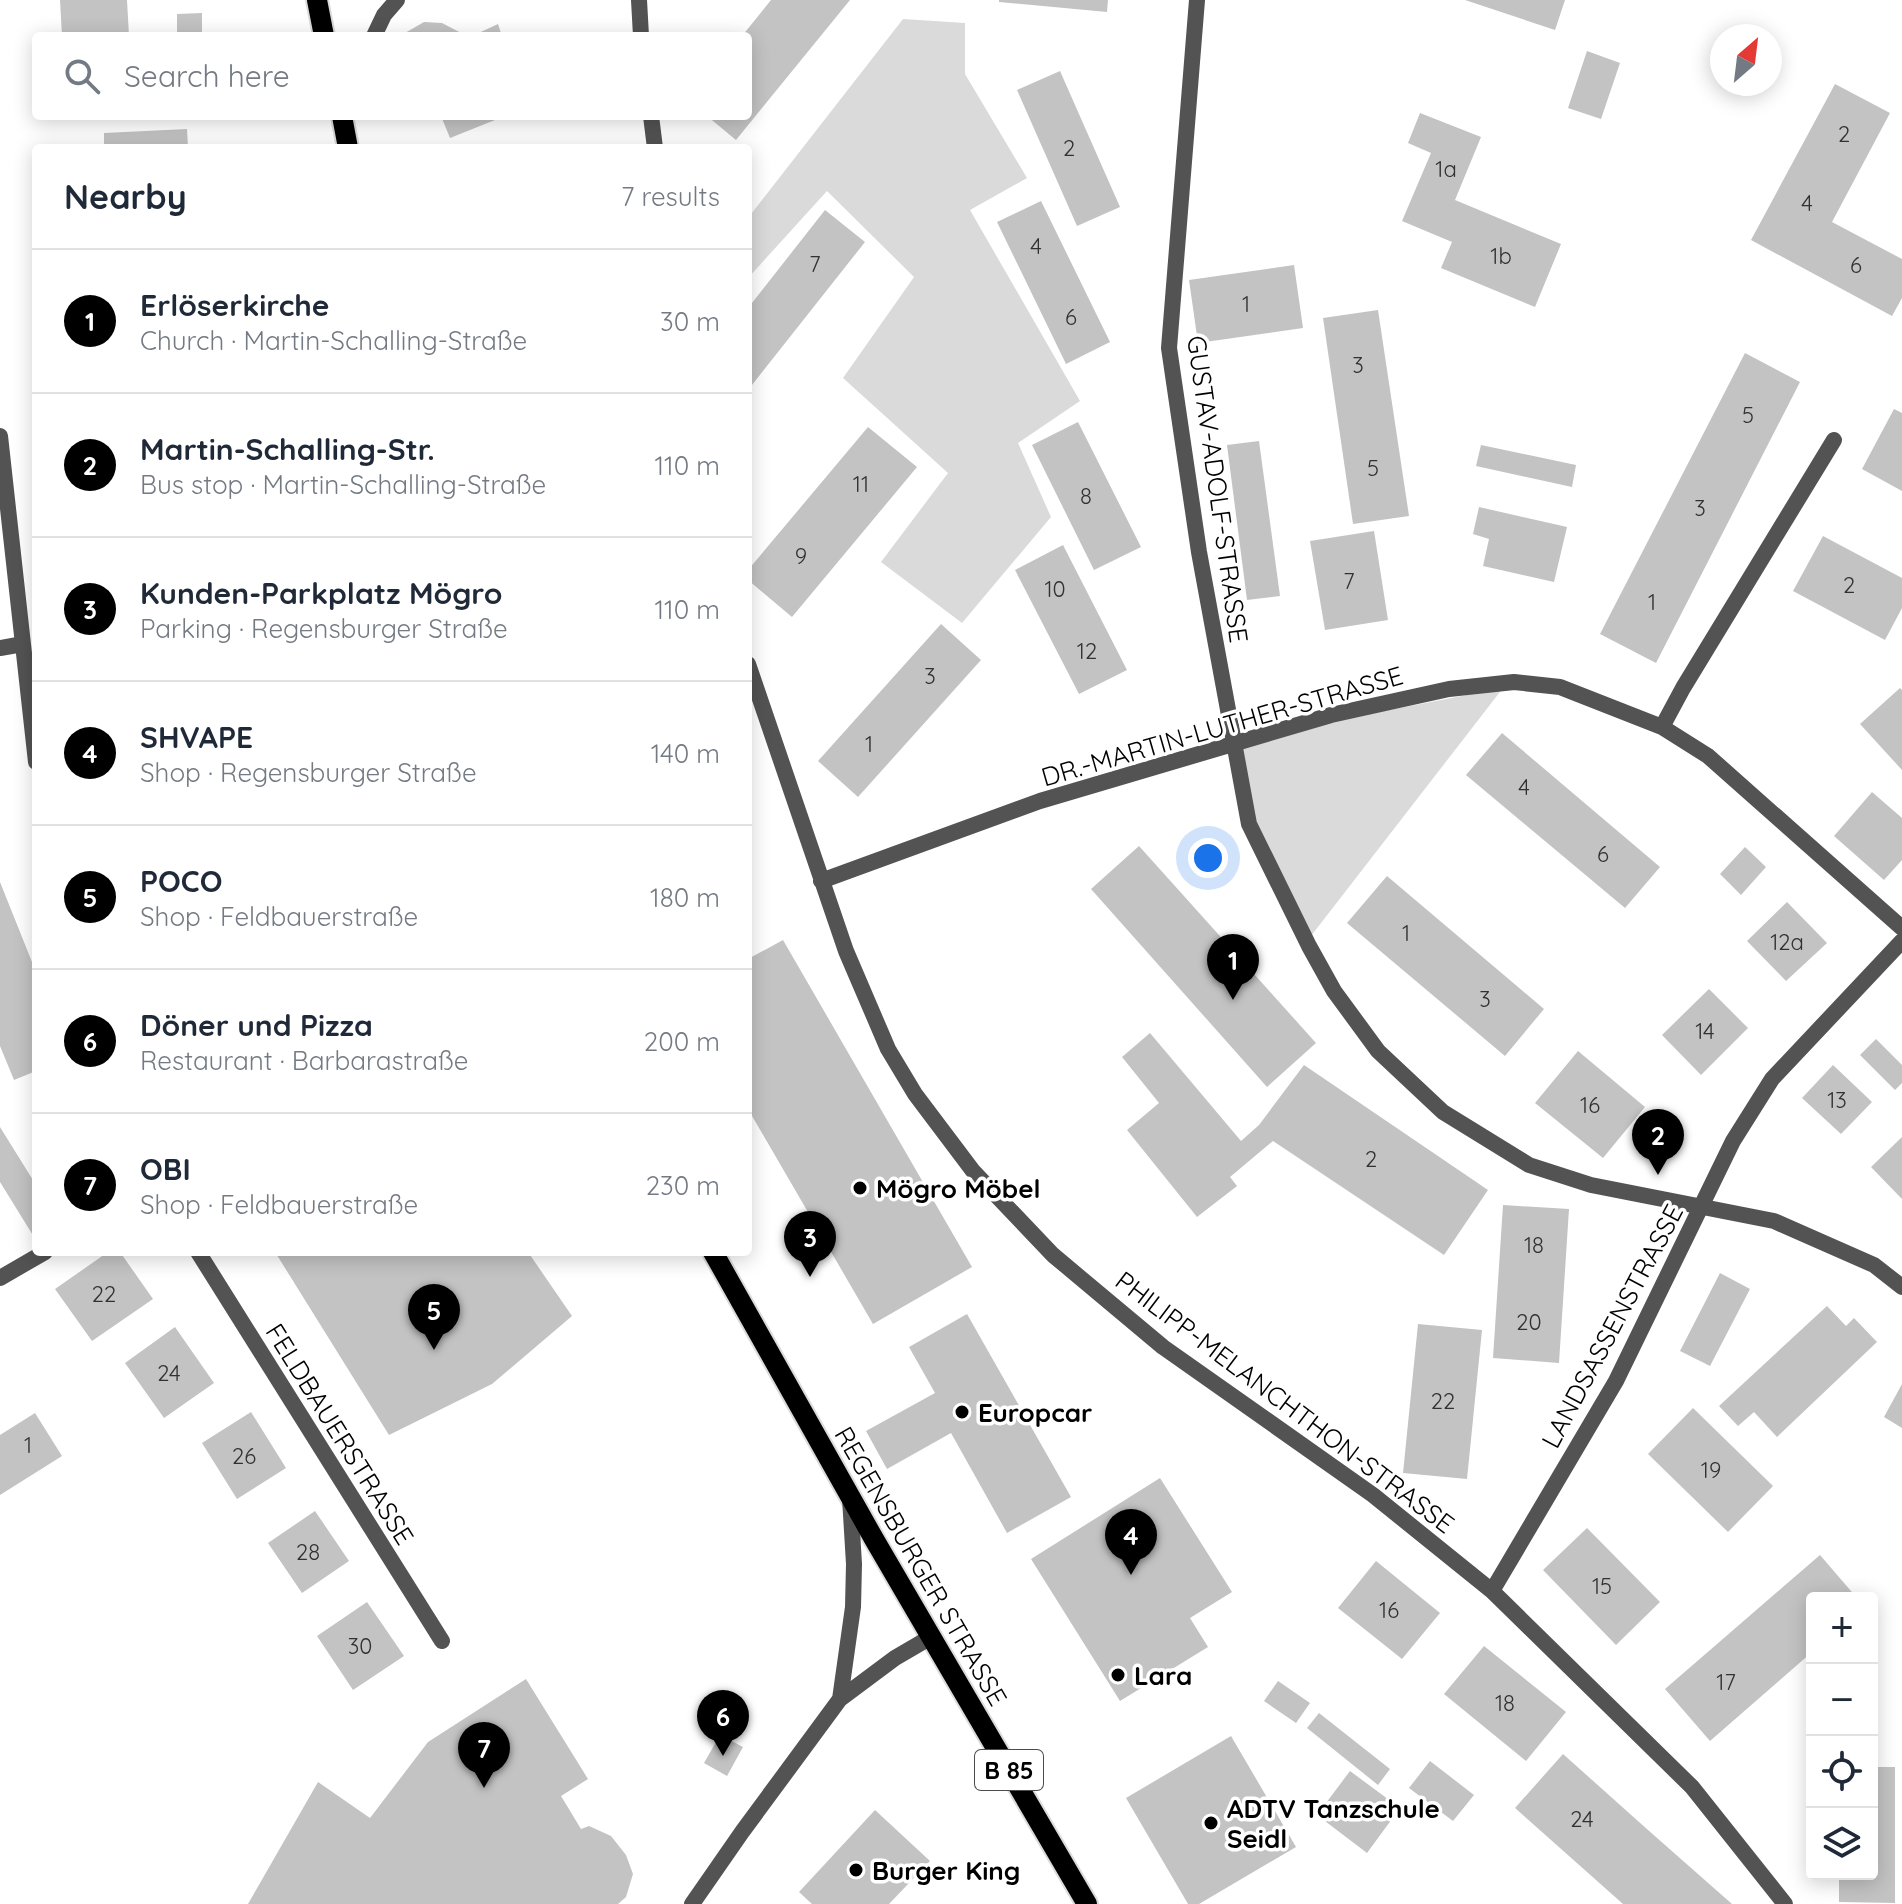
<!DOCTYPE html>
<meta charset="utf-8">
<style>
body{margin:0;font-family:Quicksand,sans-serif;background:#f2f2f3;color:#1f2937}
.controls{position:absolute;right:24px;bottom:24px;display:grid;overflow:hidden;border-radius:8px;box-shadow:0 4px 20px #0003}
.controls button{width:72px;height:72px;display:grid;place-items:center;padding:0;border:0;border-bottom:2px solid #e0e1e3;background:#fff;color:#1f2937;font:40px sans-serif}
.compass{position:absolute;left:1710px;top:24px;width:72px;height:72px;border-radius:50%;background:#fff;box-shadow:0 4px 20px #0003;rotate:28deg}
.you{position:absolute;left:1208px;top:858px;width:28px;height:28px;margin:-20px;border:6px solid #fff;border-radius:50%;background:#1a73e8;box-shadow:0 0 0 12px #1a73e833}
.badge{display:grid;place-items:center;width:52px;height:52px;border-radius:50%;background:#000;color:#fff;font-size:26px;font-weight:700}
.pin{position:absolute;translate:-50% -66px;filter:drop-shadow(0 2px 4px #0008)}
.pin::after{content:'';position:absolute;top:42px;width:28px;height:24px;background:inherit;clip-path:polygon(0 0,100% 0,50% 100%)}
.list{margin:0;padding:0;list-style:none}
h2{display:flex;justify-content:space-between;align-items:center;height:104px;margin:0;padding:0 32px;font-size:34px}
h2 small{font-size:26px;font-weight:400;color:#747a83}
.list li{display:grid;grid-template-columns:52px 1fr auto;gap:24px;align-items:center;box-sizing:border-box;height:144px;padding:0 32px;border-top:2px solid #e0e1e3}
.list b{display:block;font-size:30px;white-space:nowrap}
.list p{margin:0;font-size:26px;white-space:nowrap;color:#747a83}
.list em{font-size:26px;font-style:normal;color:#747a83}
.icon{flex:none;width:44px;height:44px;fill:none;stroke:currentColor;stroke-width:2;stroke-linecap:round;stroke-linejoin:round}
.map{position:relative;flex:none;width:1902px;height:1904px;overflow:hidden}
.search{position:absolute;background:#fff;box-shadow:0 4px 20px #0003;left:32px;top:32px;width:720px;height:88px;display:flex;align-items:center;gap:20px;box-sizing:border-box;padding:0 28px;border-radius:8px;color:#747a83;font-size:30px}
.panel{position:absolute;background:#fff;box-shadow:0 4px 20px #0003;left:32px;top:144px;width:720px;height:1112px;border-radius:8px}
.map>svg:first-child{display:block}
.green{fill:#dadada}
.building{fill:#c3c3c3}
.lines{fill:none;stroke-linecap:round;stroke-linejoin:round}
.primary-casing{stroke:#dbdbdb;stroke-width:24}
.minor{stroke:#535353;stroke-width:16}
.tertiary{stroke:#535353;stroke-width:16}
.primary{stroke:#000;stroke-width:20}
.poi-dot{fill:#000;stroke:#fff;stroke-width:3}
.labels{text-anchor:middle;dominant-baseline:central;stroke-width:7;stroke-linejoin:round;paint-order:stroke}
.number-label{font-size:22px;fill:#313131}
.shield{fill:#fff;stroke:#4c4c4c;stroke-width:2}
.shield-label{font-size:24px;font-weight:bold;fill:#000}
.street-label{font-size:26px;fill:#000;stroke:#fff}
.poi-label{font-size:26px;font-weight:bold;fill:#000;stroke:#fff;text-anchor:start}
</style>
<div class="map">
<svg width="1902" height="1904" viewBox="0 0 1902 1904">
<rect width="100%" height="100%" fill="#fff"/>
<path class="green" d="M903,19L965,23V74L1027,178L970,210L1080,401L1018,443L1051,517L962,623L881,562L948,473L843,378L914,277L827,191L748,278V218Z
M1503,688L1311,936L1253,820L1239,748L1338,720Z"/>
<path class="building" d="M60,0H127L129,36H62Z
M771,0H850L736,140L707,116H748V36H742Z
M999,0H1108L1107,12L999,2Z
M1465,0H1565L1555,30Z
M202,13V36H177V14Z
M424,22L442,23L467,36H404L405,33Z
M498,24L502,36H472Z
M1587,51L1620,63L1601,119L1568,108Z
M1060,71L1120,207L1077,226L1017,90Z
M1835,84L1890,113L1832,222L1902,259V298L1892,316L1751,240Z
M1420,113L1481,137L1455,200L1561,244L1535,307L1441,268L1452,242L1402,221L1431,153L1408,143Z
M441,116H505L450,138Z
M187,129L188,148H104V133Z
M1041,201L1110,342L1066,364L997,222Z
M825,210L865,242L748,390V308Z
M1294,265L1303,328L1198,343L1189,280Z
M1378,310L1409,516L1353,524L1323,318Z
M1745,353L1800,382L1656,663L1600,634Z
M1894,409L1902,413V491L1862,469Z
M1078,422L1141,547L1094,570L1032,445Z
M868,427L917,467L792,617L748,580V570Z
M1259,441L1280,596L1247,600L1227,445Z
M1481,445L1576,465L1572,487L1476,466Z
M1479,507L1567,527L1554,582L1483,566L1489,539L1473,534Z
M1374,531L1388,620L1325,630L1310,541Z
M1823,536L1902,578V608L1885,640L1793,591Z
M1063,545L1127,670L1079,694L1015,570Z
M941,624L981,660L858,797L818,761Z
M1900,688L1902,690V770L1860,724Z
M1502,733L1660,867L1625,908L1466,775Z
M1872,792L1902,818V860L1884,880L1834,836Z
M1139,846L1316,1043L1267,1087L1091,889Z
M1745,847L1766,867L1741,895L1720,874Z
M1387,876L1544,1009L1505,1056L1347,923Z
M0,882L36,972V1071L14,1080L0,1046Z
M1787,902L1827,943L1786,981L1747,941Z
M783,940L972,1267L873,1324L748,1109V959Z
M1709,989L1748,1028L1701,1075L1662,1035Z
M1150,1033L1241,1141L1259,1125L1304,1065L1488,1190L1444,1255L1273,1141L1230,1177L1237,1186L1197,1217L1127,1130L1159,1103L1122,1057Z
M1876,1039L1902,1065V1083L1895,1090L1860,1055Z
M1578,1051L1645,1107L1603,1158L1535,1103Z
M1833,1065L1872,1102L1841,1134L1802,1098Z
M0,1127L36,1185V1235L34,1237L0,1182Z
M1902,1137V1199L1871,1167Z
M1503,1205L1569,1209L1559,1363L1493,1358Z
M108,1252H120L153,1299L92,1341L55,1289Z
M275,1252H528L572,1316L492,1384L389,1435Z
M1720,1273L1750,1289L1710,1366L1680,1351Z
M1827,1306L1846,1326L1854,1318L1877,1342L1777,1437L1754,1412L1738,1426L1719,1406Z
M967,1314L1071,1497L1007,1533L951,1433L887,1469L866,1431L935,1393L909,1347Z
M1418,1324L1482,1330L1467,1479L1403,1473Z
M175,1327L214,1383L164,1418L125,1363Z
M1902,1384V1428L1884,1417Z
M1693,1408L1773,1486L1728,1532L1648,1454Z
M251,1412L286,1468L237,1499L202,1443Z
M35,1413L62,1456L0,1495V1435Z
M1160,1478L1232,1592L1190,1618L1208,1647L1120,1701L1031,1559Z
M315,1511L349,1561L302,1593L268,1543Z
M1587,1528L1660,1602L1616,1645L1543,1570Z
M1820,1555L1857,1598H1812V1652L1710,1741L1665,1689Z
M1376,1561L1440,1613L1402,1659L1338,1608Z
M367,1602L404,1656L353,1690L317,1636Z
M1484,1646L1566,1712L1526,1761L1444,1694Z
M526,1679L588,1779L561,1796L581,1829L589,1826L611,1836L626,1855L633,1874L626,1897L618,1904H248L318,1782L370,1818L428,1742Z
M1278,1681L1310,1703L1296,1723L1264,1701Z
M1319,1713L1390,1769L1378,1785L1307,1728Z
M720,1735L743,1747L727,1776L704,1763Z
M1231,1736L1296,1847L1199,1904H1188L1126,1798Z
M1563,1754L1648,1830L1732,1904H1623L1515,1808Z
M1430,1761L1474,1795L1453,1821L1409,1788Z
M1872,1767H1895V1903L1839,1902V1874H1872Z
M1350,1771L1400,1808L1367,1853L1317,1815Z
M875,1810L930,1861L889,1904H812L799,1892Z"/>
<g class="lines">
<defs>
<path id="primary" d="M317,0L324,36
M342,116L348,148
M713,1252L874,1539L1087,1904"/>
</defs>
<use href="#primary" class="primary-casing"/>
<path class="minor" d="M639,0L641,36
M1197,0L1169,348L1199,552L1249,824L1309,946L1334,991L1378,1051L1443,1112L1529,1165L1591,1185L1774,1221L1874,1265L1902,1287
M651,116L655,148
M0,436L36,762
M0,648L23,644
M748,664L846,951L888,1049L915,1094L973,1171L1053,1255L1163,1347L1373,1495L1492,1591L1692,1787L1785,1904
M1662,727L1683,688L1834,440
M821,881L1040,801L1331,715L1449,689L1514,682L1560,687L1662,727L1708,756L1902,928
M198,1252L442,1641
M0,1278L45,1252
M1492,1591L1616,1381L1733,1141L1772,1079L1902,941"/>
<path class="tertiary" d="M374,36L384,15L397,0
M840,1699L853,1607L854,1564L850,1498
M692,1904L742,1832L840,1699L895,1658L931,1637"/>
<use href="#primary" class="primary"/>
</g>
<g class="poi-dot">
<circle cx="860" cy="1188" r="8"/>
<circle cx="962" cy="1412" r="8"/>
<circle cx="1118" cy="1675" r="8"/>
<circle cx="1211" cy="1823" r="8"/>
<circle cx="856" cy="1870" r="8"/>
</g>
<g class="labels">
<g class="number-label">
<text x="1844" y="134">2</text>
<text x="1069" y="148">2</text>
<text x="1446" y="169">1a</text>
<text x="1807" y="203">4</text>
<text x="1036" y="246">4</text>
<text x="1501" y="256">1b</text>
<text x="815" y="264">7</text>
<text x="1856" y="265">6</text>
<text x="1246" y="304">1</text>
<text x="1071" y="317">6</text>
<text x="1358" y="365">3</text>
<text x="1748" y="415">5</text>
<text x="1373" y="468">5</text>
<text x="861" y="484">11</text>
<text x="1086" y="496">8</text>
<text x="1700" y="508">3</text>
<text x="801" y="556">9</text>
<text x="1349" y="581">7</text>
<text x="1849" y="585">2</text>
<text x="1055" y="589">10</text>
<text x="1652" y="602">1</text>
<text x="1087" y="651">12</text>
<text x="930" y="676">3</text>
<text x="869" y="744">1</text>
<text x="1524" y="787">4</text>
<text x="1603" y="854">6</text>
<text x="1406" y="933">1</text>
<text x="1787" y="942">12a</text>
<text x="1485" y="999">3</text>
<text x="1705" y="1031">14</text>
<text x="1837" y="1100">13</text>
<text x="1590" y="1105">16</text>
<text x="1371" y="1159">2</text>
<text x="1534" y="1245">18</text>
<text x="104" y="1294">22</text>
<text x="1529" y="1322">20</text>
<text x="169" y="1373">24</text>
<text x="1443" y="1401">22</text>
<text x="28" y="1445">1</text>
<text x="244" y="1456">26</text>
<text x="1711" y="1470">19</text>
<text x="308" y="1552">28</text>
<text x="1602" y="1586">15</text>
<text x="1389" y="1610">16</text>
<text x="360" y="1646">30</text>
<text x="1726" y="1682">17</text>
<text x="1505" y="1703">18</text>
<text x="1582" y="1819">24</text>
</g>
<rect class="shield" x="975" y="1750" width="68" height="40" rx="6"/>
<g class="shield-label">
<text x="1009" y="1770">B 85</text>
</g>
<g class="street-label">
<text transform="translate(1218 489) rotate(82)">GUSTAV-ADOLF-STRASSE</text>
<text transform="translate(1222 726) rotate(-16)">DR.-MARTIN-LUTHER-STRASSE</text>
<text transform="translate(1612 1326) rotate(-62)">LANDSASSENSTRASSE</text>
<text transform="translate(1285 1402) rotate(37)">PHILIPP-MELANCHTHON-STRASSE</text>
<text transform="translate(340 1434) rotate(58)">FELDBAUERSTRASSE</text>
<text transform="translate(921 1566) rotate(60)">REGENSBURGER STRASSE</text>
</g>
<g class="poi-label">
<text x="876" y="1188">Mögro Möbel</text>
<text x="978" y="1412">Europcar</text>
<text x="1134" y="1675">Lara</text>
<text x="1227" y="1808">ADTV Tanzschule<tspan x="1227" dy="30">Seidl</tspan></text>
<text x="872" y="1870">Burger King</text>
</g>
</g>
</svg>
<div class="controls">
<button>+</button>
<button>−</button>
<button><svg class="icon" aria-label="locate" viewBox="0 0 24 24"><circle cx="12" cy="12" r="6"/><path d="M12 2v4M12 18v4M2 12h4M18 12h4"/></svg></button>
<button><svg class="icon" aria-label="layers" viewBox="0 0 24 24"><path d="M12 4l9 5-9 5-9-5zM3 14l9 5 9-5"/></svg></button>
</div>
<svg class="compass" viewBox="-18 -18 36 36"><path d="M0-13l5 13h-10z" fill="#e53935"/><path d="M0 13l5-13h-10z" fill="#747a83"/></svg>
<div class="you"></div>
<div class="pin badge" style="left:1233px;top:1000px">1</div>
<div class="pin badge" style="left:1658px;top:1175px">2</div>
<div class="pin badge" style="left:810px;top:1277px">3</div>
<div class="pin badge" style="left:1131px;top:1575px">4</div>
<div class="pin badge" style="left:434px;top:1350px">5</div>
<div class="pin badge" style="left:723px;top:1756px">6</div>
<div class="pin badge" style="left:484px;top:1788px">7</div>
<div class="search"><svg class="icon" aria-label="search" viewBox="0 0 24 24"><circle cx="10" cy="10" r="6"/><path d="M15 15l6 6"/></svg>Search here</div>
<section class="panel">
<h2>Nearby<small>7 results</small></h2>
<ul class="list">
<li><span class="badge">1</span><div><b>Erlöserkirche</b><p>Church · Martin-Schalling-Straße</p></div><em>30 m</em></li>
<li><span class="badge">2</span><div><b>Martin-Schalling-Str.</b><p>Bus stop · Martin-Schalling-Straße</p></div><em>110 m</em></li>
<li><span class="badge">3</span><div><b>Kunden-Parkplatz Mögro</b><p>Parking · Regensburger Straße</p></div><em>110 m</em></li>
<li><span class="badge">4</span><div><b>SHVAPE</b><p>Shop · Regensburger Straße</p></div><em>140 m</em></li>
<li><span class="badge">5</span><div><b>POCO</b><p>Shop · Feldbauerstraße</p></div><em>180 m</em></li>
<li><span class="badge">6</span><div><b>Döner und Pizza</b><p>Restaurant · Barbarastraße</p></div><em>200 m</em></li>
<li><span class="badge">7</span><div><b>OBI</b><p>Shop · Feldbauerstraße</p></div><em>230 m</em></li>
</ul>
</section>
</div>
